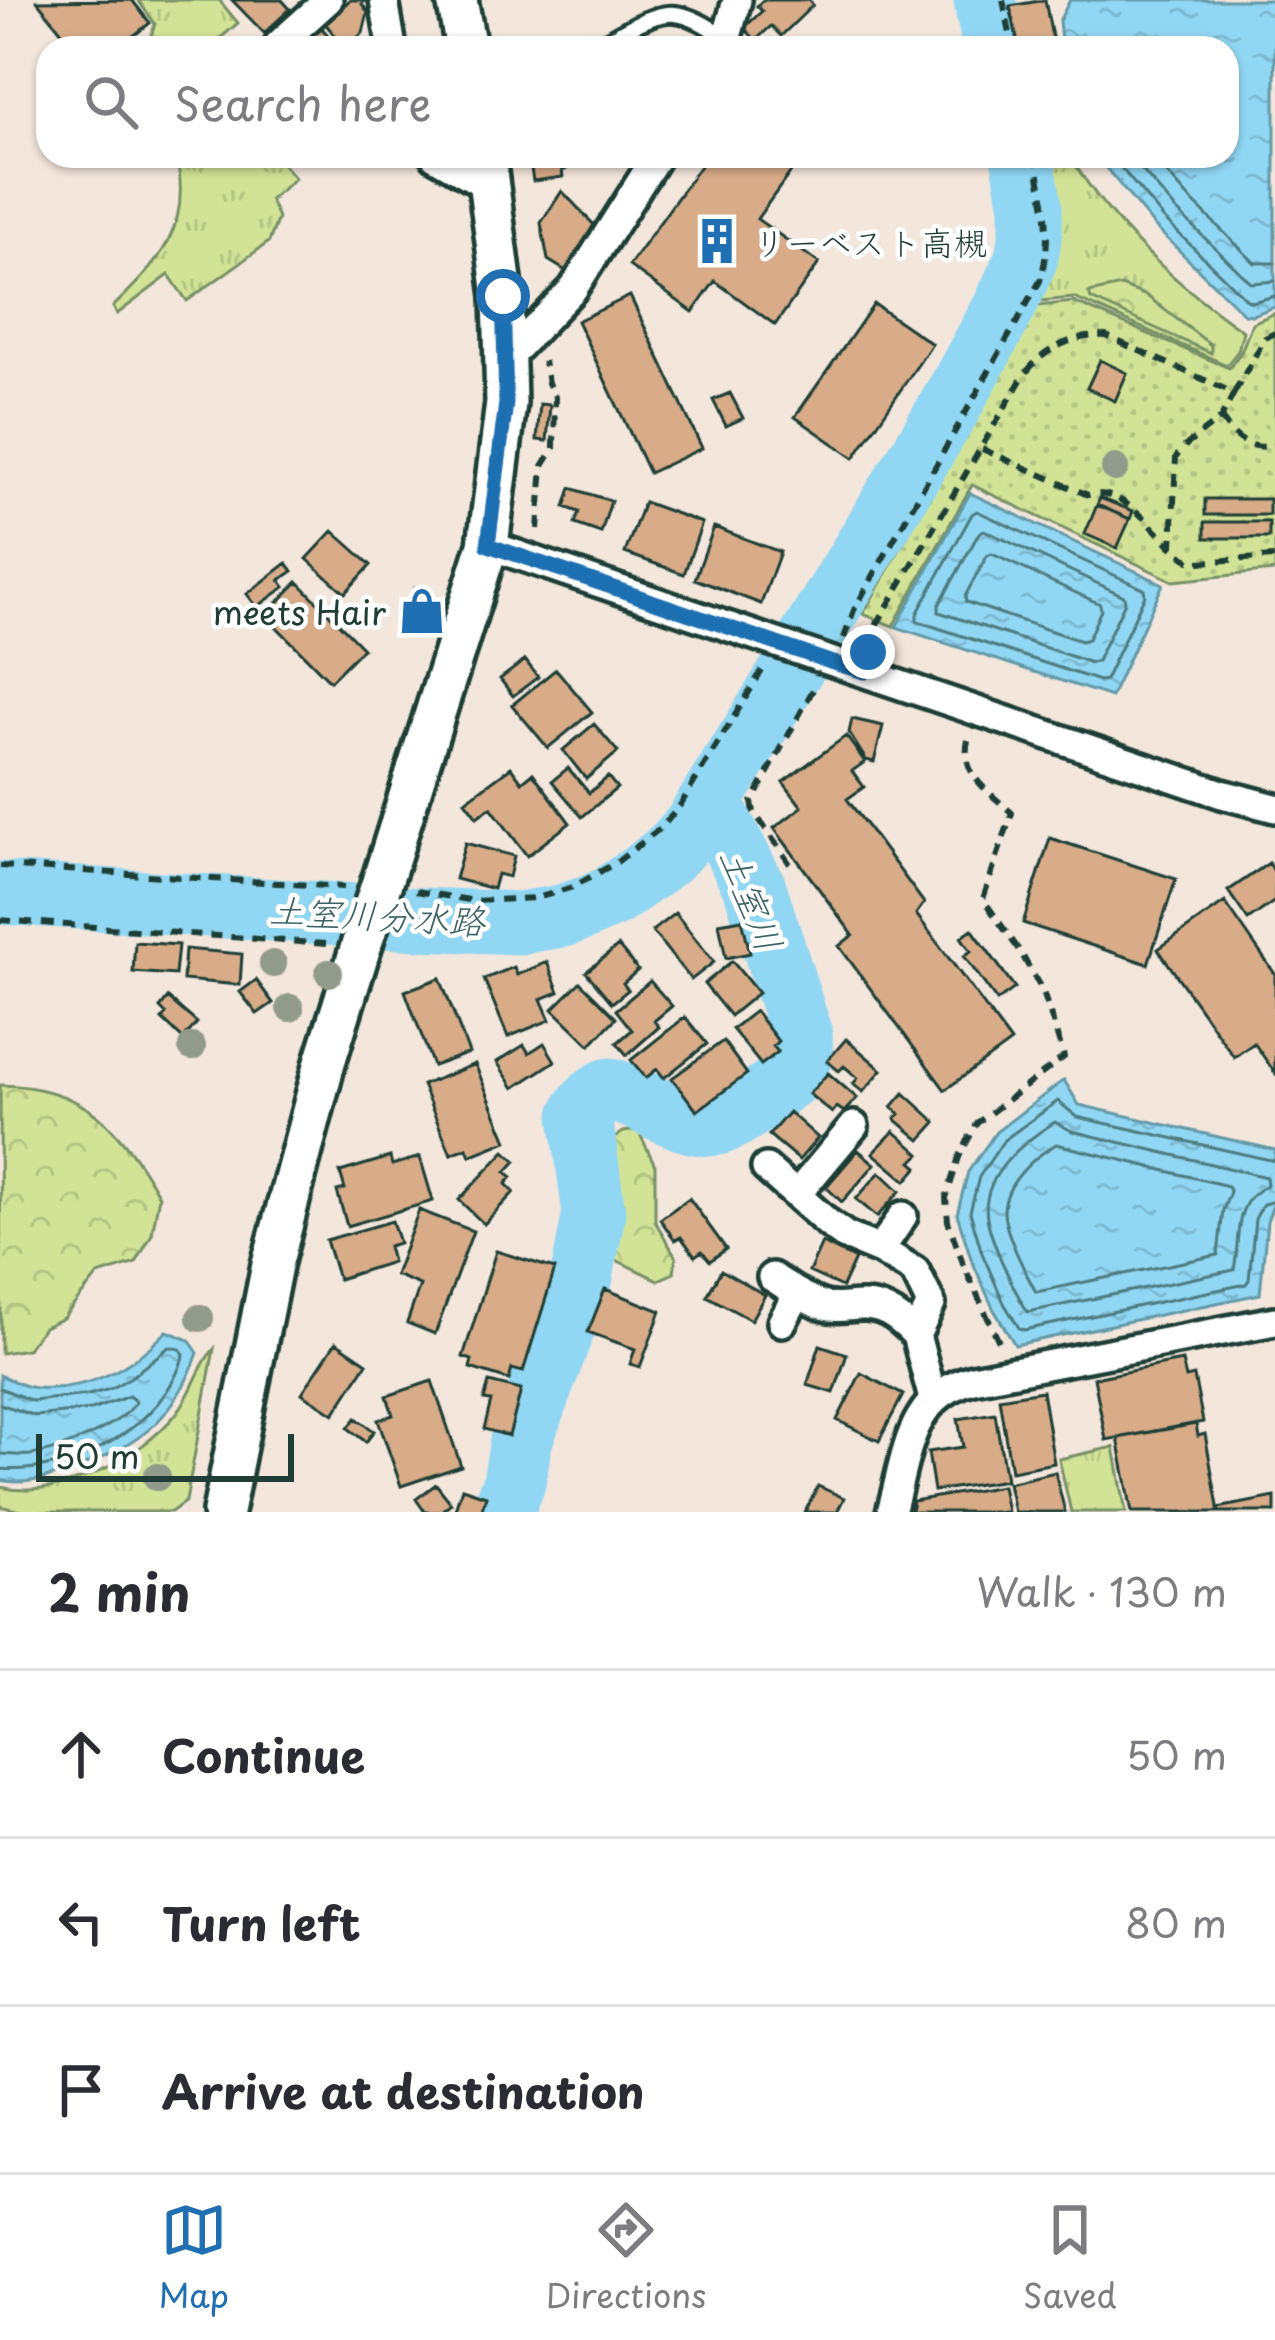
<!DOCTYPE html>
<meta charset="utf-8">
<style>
body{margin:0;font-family:"Playpen Sans","Klee One",sans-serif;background:#f2f2f3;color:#2b2b33}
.scale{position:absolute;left:36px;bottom:30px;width:258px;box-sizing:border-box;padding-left:12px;border:6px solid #1f3d34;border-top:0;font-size:33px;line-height:42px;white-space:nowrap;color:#1f3d34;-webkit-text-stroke:9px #fff;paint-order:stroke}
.stop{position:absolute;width:36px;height:36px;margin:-27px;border:9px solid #1f6fb2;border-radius:50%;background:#fff}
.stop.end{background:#1f6fb2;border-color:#fff;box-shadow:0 3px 12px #0008}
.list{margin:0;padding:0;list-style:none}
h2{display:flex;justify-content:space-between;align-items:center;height:156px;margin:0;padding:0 48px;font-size:51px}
h2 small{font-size:39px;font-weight:400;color:#7c7c81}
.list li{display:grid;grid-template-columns:78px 1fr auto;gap:36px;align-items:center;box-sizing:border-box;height:168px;padding:0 48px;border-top:3px solid #e1e1e2}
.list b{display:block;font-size:45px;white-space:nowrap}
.list em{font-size:39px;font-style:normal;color:#7c7c81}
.icon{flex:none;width:66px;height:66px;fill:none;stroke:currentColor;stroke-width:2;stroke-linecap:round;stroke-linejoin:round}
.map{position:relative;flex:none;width:1275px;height:1512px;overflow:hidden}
.search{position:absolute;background:#fff;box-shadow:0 3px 9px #0004;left:36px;right:36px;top:36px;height:132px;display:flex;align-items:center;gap:30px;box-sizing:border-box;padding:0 42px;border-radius:36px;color:#7c7c81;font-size:45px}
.sheet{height:660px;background:#fff}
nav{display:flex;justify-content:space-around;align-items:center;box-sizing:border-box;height:168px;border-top:3px solid #e1e1e2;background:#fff;font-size:33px;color:#7c7c81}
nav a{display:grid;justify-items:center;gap:6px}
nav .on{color:#1f6fb2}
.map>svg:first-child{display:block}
.grass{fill:url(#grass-tufts);stroke:#789066;stroke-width:3}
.forest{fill:url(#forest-crowns);stroke:#789066;stroke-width:3}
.park{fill:url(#park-dots);stroke:#789066;stroke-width:3}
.water{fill:url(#water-ripples);stroke:#6399a7;stroke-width:3}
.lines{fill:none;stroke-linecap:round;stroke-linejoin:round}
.shore{stroke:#4d7b80;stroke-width:3}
.river{stroke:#91d7f3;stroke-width:63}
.building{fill:#d8ac89;stroke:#1f3d34;stroke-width:3}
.lane-casing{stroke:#1f3d34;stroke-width:22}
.street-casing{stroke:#1f3d34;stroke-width:36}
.secondary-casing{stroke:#1f3d34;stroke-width:48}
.path{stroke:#1f3d34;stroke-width:6;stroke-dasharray:12 9;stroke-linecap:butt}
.lane{stroke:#fff;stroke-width:14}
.street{stroke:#fff;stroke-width:27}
.secondary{stroke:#fff;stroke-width:39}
.secondary-bridge-casing{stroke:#1f3d34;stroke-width:48;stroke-linecap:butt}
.secondary-bridge{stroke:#fff;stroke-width:39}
.tree{fill:#929b8b}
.route{stroke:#1f6fb2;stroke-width:15}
.labels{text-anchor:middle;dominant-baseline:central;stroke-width:9;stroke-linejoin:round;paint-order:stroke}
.poi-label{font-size:33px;fill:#1f3d34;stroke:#fff;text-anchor:start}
.water-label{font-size:36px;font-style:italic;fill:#3c6464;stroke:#fff}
</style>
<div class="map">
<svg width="1275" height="1512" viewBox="0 0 1275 1512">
<defs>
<pattern id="grass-tufts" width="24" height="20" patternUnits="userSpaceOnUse" patternTransform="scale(3)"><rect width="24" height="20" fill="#d2e397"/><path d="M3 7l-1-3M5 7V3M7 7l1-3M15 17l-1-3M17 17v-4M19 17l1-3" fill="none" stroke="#b4c483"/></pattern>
<pattern id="forest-crowns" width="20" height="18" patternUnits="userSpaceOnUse" patternTransform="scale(3)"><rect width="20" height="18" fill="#d2e397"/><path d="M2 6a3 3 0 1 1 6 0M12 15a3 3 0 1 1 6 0" fill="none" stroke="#b4c483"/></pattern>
<pattern id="park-dots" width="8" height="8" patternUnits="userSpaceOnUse" patternTransform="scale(3)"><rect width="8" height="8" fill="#d2e397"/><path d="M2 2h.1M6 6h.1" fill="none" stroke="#b4c483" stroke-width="1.8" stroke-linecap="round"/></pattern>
<pattern id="water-ripples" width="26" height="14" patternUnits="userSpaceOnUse" patternTransform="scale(3)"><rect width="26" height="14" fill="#91d7f3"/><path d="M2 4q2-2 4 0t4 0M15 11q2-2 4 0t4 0" fill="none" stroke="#7db9d1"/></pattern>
</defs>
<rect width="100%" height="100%" fill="#f3e6dc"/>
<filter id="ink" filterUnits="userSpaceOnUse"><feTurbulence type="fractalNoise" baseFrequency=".00833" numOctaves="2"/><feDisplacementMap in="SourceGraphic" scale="24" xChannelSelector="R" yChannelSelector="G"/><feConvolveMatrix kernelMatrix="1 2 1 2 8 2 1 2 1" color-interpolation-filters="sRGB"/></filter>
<g filter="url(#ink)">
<path class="grass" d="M138,0H219L238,23L209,48H147L155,24Z
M176,156H276L295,178L270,200L278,218L269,242L187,301L169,275L117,314L113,307C160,261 193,226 176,156Z
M1043,156H1070C1112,227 1176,284 1243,331L1238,351L1227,365L1074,298L1040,301C1061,252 1055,207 1043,156Z
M214,1349L186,1501L171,1512H25L0,1506V1487C59,1501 139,1459 176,1414C193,1394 197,1367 214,1349Z
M1114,1447L1126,1512H1071L1059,1459Z"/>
<path class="forest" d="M1121,286L1147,296L1211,345V353L1091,299L1089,293Z
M0,1085C85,1086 119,1127 159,1196L152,1234L136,1263L98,1275L63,1318L44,1327L27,1349L1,1353Z
M638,1130L655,1165V1221L676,1257L674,1273L658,1280L610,1257L614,1201L608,1143L623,1132Z"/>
<path class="park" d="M1073,302L1229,368L1241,352L1252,323L1275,313V571L1173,581L972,485L893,626L863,614L1037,306Z"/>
<path class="water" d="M1070,0H1275V307L1252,315L1244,314L1155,227L1096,156H1227V48H1062L1059,21Z
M970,493L1163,584L1111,697L896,627Z
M1064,1080L1079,1105L1275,1150V1200L1267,1221L1260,1294L1015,1345L993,1308L971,1258L957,1214L968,1172L996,1132Z
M167,1331L189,1340L198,1353C173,1421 140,1445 73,1469C48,1478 27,1486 0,1480V1375C11,1380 25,1388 37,1388C90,1391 131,1368 167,1331Z"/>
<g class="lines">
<path class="shore" d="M1111,156L1164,219L1247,300L1252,302L1275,296
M1130,156L1175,209L1251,283L1275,281
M1152,156L1188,197L1255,263H1275
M977,511L1144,589L1145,595L1105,680L1099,681L917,621V614L972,514Z
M984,530L1124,596L1125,602L1097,661L1091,663L939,612V605L979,533Z
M992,554L1100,604L1101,610L1088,639L1081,641L966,602L965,596L987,556Z
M1055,1122L1072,1131L1266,1177L1267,1185C1231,1203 1241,1236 1234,1270L1028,1312C1017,1296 1010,1279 1002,1262C996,1248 989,1232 987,1217C980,1176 1025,1140 1055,1122Z
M1056,1144L1228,1186L1230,1192L1223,1210L1218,1255L1036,1292C1026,1274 1004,1231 1004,1211C1005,1182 1034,1157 1056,1144Z
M1275,1161L1077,1117L1058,1101L1004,1140L979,1177L970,1212L982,1253L1004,1303L1019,1328L1024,1330L1246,1284L1249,1280L1255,1219L1263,1204L1275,1201
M0,1388L32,1401L88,1395L110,1389L131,1377L169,1347L180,1349L184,1354C164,1428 72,1475 0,1469
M0,1404L35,1416L91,1410L129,1396L136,1402C121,1426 59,1451 30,1455C20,1456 10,1454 0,1454"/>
<path class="river" d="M985,0L994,48
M0,893L420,919L519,923L562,916L583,909L612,896L650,869L672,851L694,827L786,679L948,410L1004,308L1027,257L1031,233V206L1022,156
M502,1512L514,1482L521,1441L581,1281L594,1213L581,1116C588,1102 596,1094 610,1089C639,1096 690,1131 718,1124C740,1118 771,1090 790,1077C802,1066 802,1050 801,1034L755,888L710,801"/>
</g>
<path class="building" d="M132,0L150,23L118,48H75L37,1Z
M232,0H282L290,9L264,33Z
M350,0H366L362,4L368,12L363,33L345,48L324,22Z
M763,0H808L813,5L781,36L771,26L756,40L744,28L762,11L757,6Z
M1045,0L1054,48H1019L1010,6Z
M320,26L339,48H295Z
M529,156H586L565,170L561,164L563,177L533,181Z
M707,156H802L757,219L819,263L775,325L715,281L693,312L629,266Z
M562,191L594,225L566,271L548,260L541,223Z
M630,296L702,448L649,473L577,321Z
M874,304L932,344L854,458L795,417Z
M1100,360L1127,373L1115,401L1087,388Z
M730,393L743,418L726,426L713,400Z
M540,404L550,405L547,441L537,440Z
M571,488L611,501L601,533L575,524L579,512L565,507Z
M1100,498L1133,511L1130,519L1097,505Z
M1205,499H1269V515H1205Z
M644,502L702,523L684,574L625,553Z
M1097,505L1130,519L1117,548L1085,534Z
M1205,522H1269V538H1205Z
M714,527L780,552L761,604L695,579Z
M333,531L371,565L345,593L307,559Z
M287,563L293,571L280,580L285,587L257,607L247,594Z
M298,582L363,648L330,681L265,615Z
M415,588L433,593L423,631L405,625Z
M525,660L538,677L513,696L500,679Z
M556,669L592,712L548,748L512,705Z
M852,719L883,726L874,762L866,760L849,733Z
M594,724L618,752L586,779L563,750Z
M846,736L865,762L852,771L864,787L847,799L924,903L916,914L1011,1042L945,1090L839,946L853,935L774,828L802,807L783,782Z
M511,767L522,782L533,773L570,823L527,856L491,807L477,817L465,801Z
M568,768L589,793L608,777L617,788L582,817L552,781Z
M1050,838L1176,879L1148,964L1023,923Z
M465,843L514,856L509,877L497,874L493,889L455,879Z
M1269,863L1275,873V901L1248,920L1228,891Z
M1225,902L1275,974V1073L1254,1043L1234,1057L1158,949Z
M675,913L714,962L691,980L652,931Z
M742,919L750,953L726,958L719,923Z
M972,929L1015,988L997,1001L964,956L971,951L961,937Z
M135,942L178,945L175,975L133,972Z
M618,946L638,970L623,983L628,990L612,1003L586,972Z
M185,949L242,954L240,985L183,980Z
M732,961L758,993L730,1016L704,984Z
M547,962L559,992L541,999L550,1020L508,1037L484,979L514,967L517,975Z
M440,978L469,1053L433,1066L405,991Z
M256,980L273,1003L257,1014L240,992Z
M650,981L672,1006L654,1021L659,1027L627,1055L617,1043L632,1030L616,1010Z
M580,982L616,1018L590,1045L553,1009Z
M168,998L197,1023L183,1039L162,1019L166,1014L160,1008Z
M755,1011L778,1041L773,1046L778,1052L761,1065L732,1029Z
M685,1017L707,1044L664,1078L657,1069L646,1078L631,1060Z
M846,1039L882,1070L863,1092L853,1084L858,1078L844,1066L839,1071L827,1061Z
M723,1041L747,1074L697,1111L672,1078Z
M544,1043L555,1061L514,1088L497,1062L524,1045L529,1053Z
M475,1064L507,1141L470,1156L467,1148L451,1154L422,1085Z
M828,1073L857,1098L844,1112L837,1107L832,1113L809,1094Z
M904,1093L936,1122L920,1140L895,1119L900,1114L892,1107Z
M789,1112L818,1138L799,1160L769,1135Z
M894,1131L920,1154L912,1162L918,1167L906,1181L873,1153Z
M858,1150L875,1164L842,1202L826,1187Z
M505,1151L516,1161L506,1172L512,1177L506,1184L514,1192L484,1224L459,1200Z
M390,1157L392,1165L420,1157L433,1201L347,1226L337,1191L345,1189L340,1172Z
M880,1172L900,1191L877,1217L856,1199Z
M689,1198L726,1249L710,1261L702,1251L695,1256L681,1237L675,1240L660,1219Z
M419,1210L473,1231L435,1334L407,1323L420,1285L395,1275Z
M392,1221L399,1243L388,1246L392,1262L338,1279L326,1240Z
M822,1243L855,1259L842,1287L809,1272Z
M496,1251L555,1269L523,1372L512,1369L509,1380L470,1368L472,1360L463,1357Z
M721,1270L765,1295L751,1320L707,1296Z
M605,1289L661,1311L640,1367L630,1364L635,1349L588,1332Z
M336,1342L367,1363L334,1414L302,1393Z
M820,1345L847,1354L834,1393L807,1385Z
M1182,1361L1186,1378L1194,1376L1203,1422L1106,1440L1094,1378Z
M861,1373L903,1395L879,1441L837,1420Z
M432,1381L461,1466L401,1486L378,1420L393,1415L387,1396Z
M489,1382L521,1390L509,1436L484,1429L491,1401L484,1400Z
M1042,1391L1054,1463L1011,1471L999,1398Z
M995,1413L1006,1480L934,1491L928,1452L963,1447L958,1419Z
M356,1418L374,1431L366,1442L348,1428Z
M1196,1424L1198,1436L1205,1434L1219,1512H1132L1118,1438Z
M1055,1472L1065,1512H1014L1008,1483Z
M436,1484L451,1503L440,1512H425L416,1499Z
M818,1486L844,1498L837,1512H805Z
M1002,1486L1007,1512H911L913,1501Z
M462,1488L486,1496L481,1512H454Z
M1275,1497V1512H1219L1218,1508Z"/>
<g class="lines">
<defs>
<path id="lane" d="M595,48C614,36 653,11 675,14C694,16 712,29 728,39"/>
<path id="street" d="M384,0L392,48
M279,44L328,0
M724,48L737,0
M435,156L490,187
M505,360L573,289L657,156
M488,545L1222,794L1275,808
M766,1168L828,1223L846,1236L880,1250L915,1271L931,1304L916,1335L933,1399
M797,1194L854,1126
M880,1250L903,1216
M772,1277C789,1287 806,1301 825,1306C839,1310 851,1305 865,1306C887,1307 902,1320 916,1335
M782,1322L798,1293
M891,1512C907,1457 908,1396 973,1379L1275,1321"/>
<path id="secondary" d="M457,0L466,48
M382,882L488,545L506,403L503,296L485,156
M223,1512L272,1265L325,1062L362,943"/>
</defs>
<use href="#lane" class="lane-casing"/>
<use href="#street" class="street-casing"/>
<use href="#secondary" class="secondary-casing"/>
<path class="path" d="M1003,0L1013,48
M1234,393L1221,418L1185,446L1176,457L1172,547L1190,561L1198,562L1275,557
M1221,418C1234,438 1251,452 1275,445
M982,449L1088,495C1123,487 1149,525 1171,546
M538,529L543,466L554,448L555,397L548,383L544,361
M844,638L854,610L1040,281C1054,234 1044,203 1035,156
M870,645L877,624L1021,380C1039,351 1072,334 1106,336L1234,393L1265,338L1275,333
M968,740C960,776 989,791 1012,813L983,899L1021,953L1043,992L1064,1057L977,1123L959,1157L946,1198L948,1221L964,1266L999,1342
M790,864L754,812L752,802L815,686
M0,866L344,887
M416,891L475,901L537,898L573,887L617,862L663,826L681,804L763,669
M0,920L326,944"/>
<use href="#lane" class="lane"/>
<use href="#street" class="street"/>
<use href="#secondary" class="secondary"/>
<defs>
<path id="secondary-bridge" d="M362,943L382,882"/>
</defs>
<use href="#secondary-bridge" class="secondary-bridge-casing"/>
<use href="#secondary-bridge" class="secondary-bridge"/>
</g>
<g class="tree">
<circle cx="1115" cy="468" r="14"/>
<circle cx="273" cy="964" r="14"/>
<circle cx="329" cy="973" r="14"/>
<circle cx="290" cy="1008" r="14"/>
<circle cx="192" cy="1047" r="14"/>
<circle cx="200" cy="1318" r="14"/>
<circle cx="157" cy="1477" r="14"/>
</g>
</g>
<g class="lines" filter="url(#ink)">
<path class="route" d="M503,296L506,403L488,545L830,662L865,672L868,652"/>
</g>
<defs>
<symbol id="building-bare" viewBox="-9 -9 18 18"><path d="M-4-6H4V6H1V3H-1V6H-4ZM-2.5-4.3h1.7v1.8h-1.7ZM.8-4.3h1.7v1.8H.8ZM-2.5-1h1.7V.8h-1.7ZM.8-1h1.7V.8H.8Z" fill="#1f6fb2" stroke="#fff" stroke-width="2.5" paint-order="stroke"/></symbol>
<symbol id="shop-bare" viewBox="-9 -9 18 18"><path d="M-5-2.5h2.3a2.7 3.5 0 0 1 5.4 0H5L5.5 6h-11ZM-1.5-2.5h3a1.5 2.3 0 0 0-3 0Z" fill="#1f6fb2" stroke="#fff" stroke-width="2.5" paint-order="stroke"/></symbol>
</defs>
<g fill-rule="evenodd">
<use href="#building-bare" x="684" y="208" width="66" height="66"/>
<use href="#shop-bare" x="389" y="578" width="66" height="66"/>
</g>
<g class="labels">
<g class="poi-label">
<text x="753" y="241">リーベスト高槻</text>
<text x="386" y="611" text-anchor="end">meets Hair</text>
</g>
<g class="water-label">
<text transform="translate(753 899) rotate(68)">土室川</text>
<text transform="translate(377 914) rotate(3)">土室川分水路</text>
</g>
</g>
</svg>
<div class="scale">50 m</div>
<div class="stop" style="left:503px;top:296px"></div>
<div class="stop end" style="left:868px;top:652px"></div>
<div class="search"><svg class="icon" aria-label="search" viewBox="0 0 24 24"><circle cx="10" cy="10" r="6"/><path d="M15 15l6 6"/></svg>Search here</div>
</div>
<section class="sheet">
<h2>2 min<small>Walk · 130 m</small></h2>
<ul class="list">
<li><svg class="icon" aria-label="ahead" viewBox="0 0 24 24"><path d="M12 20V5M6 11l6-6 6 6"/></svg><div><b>Continue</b></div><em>50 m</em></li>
<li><svg class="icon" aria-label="left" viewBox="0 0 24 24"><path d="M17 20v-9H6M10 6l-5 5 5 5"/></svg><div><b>Turn left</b></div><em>80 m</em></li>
<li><svg class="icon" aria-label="arrive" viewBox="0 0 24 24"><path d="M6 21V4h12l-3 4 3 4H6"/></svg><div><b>Arrive at destination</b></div></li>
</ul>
</section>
<nav>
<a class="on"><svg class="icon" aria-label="map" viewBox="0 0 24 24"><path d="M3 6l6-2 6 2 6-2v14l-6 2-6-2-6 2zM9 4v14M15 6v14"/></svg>Map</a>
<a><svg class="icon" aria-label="directions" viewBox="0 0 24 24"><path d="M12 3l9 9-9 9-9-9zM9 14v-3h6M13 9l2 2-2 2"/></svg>Directions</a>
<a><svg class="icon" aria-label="saved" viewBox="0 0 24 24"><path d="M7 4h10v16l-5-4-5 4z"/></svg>Saved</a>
</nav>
